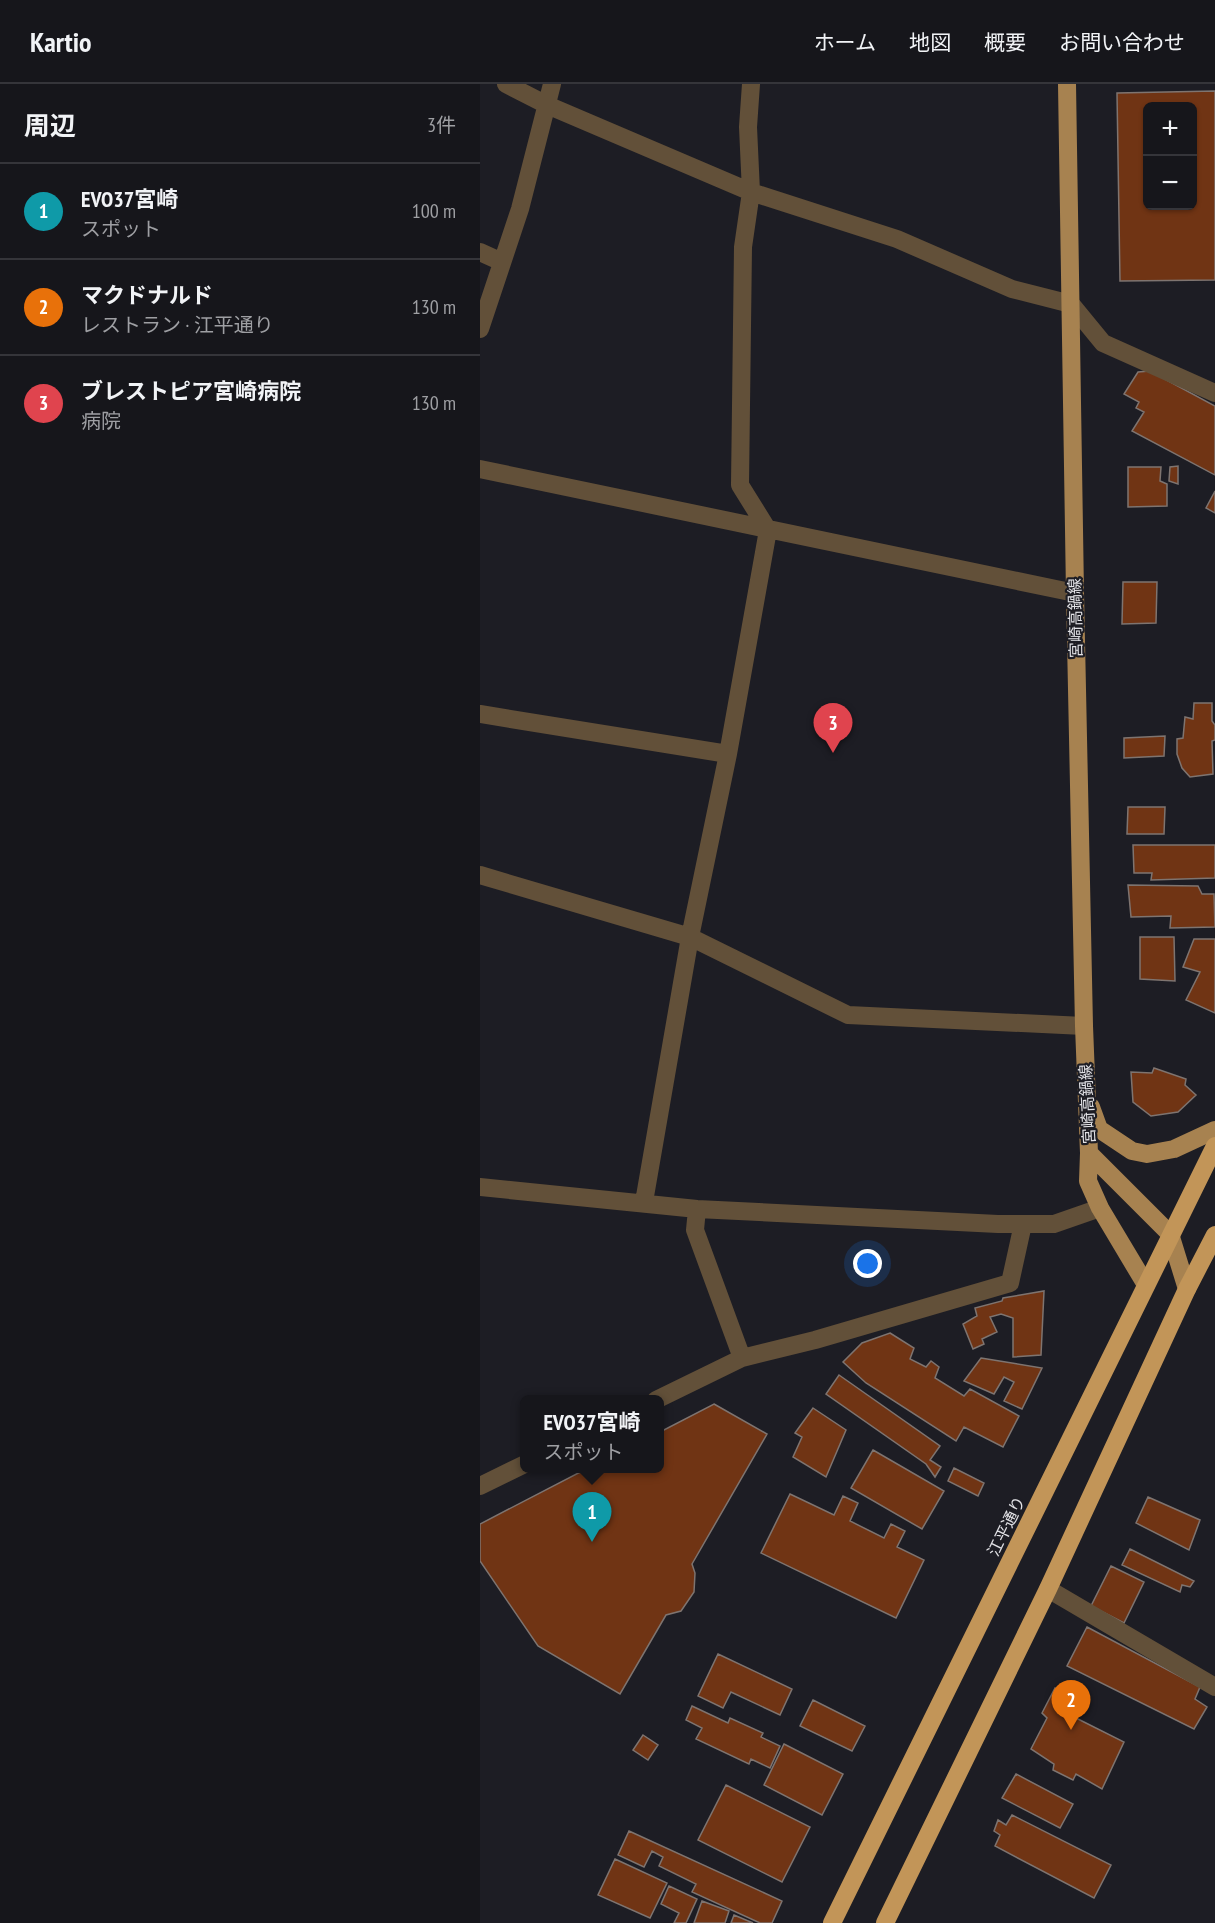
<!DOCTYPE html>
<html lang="ja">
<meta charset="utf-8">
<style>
body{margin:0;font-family:"PT Sans Narrow","Noto Sans JP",sans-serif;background:#1f1f24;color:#f1f3f6}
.controls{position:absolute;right:18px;top:18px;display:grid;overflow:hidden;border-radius:9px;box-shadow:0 2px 4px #0004}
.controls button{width:54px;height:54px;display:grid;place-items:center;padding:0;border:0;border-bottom:2px solid #35353a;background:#16161b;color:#f1f3f6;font:30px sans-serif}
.you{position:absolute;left:388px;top:1180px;width:21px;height:21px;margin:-15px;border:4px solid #fff;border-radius:50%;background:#1a73e8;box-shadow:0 0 0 9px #1a73e833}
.badge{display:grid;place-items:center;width:39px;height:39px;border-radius:50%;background:#7c3aed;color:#fff;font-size:20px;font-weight:700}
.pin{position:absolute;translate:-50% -50px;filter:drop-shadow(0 2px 3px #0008)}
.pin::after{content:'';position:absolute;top:32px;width:21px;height:18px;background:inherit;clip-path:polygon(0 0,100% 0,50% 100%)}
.popup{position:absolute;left:40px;top:1311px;width:144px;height:78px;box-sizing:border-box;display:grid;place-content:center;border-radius:9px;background:#16161b;filter:drop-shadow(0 2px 4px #0005);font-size:20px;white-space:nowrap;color:#9e9fa3}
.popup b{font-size:22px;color:#f1f3f6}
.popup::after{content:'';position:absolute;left:50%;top:100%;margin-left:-12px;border:12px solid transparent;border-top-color:#16161b}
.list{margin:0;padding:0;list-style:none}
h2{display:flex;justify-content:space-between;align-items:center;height:78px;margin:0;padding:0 24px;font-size:26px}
h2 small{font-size:20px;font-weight:400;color:#9e9fa3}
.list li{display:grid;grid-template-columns:39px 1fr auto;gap:18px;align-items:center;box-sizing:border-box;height:96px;padding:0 24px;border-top:2px solid #35353a}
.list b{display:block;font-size:22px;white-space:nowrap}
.list p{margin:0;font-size:20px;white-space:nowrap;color:#9e9fa3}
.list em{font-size:20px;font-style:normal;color:#9e9fa3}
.map{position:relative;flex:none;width:735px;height:1839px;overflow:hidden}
header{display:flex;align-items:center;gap:36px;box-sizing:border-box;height:84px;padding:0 30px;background:#16161b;border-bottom:2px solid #35353a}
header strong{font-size:28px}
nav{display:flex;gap:33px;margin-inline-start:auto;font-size:21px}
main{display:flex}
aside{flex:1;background:#16161b}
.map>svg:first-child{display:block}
.building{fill:#703414;stroke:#7e7470;stroke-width:1.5;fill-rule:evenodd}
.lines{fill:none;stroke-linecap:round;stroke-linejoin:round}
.minor{stroke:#625039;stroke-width:18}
.major{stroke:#a78250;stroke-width:18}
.highway{stroke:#c29558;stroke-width:18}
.labels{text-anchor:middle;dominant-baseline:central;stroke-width:4.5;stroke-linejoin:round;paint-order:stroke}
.street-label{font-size:16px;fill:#e2e2e6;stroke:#1d1d24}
</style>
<header>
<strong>Kartio</strong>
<nav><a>ホーム</a><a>地図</a><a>概要</a><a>お問い合わせ</a></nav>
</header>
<main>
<aside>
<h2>周辺<small>3件</small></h2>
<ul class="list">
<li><span class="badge" style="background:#0f9aa8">1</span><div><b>EVO37宮崎</b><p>スポット</p></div><em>100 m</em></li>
<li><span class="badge" style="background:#e8710a">2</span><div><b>マクドナルド</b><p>レストラン · 江平通り</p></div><em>130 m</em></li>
<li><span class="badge" style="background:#e0444e">3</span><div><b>ブレストピア宮崎病院</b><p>病院</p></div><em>130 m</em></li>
</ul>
</aside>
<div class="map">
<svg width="735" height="1839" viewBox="0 0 735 1839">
<rect width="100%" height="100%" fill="#1d1d24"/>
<path class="building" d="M735,7V196L640,197L637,9ZM668,22H712V122H668Z
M670,287L735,322V391L652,347L664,328L656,324L659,318L644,310L658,288Z
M698,382V400L689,397L690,383Z
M648,383H681L680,397L687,400V422L648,423Z
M735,407V429L726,424Z
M643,498H677L676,539L642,540Z
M714,619H732V637L735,641V656L732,657L733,690L710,693L702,684L697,670V655L703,654L705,633L713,635Z
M685,652L684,672L644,674V654Z
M648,723H685L684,750H647Z
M653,761H735V794L671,796L672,789H654Z
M648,801L718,802L722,810H734L735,843L690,844L691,832L651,833Z
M660,853H694L695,897L660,895Z
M714,855H735V929L706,916L720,888L703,883Z
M674,984L706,995L705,1001L716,1011L698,1028L671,1032L653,1018L651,988L672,989Z
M564,1207L561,1271L533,1273V1234L521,1230L510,1233L517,1248L502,1255L504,1260L493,1265L483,1240L497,1232L495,1224L522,1217L523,1214Z
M410,1249L434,1264L430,1275L446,1283L451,1277L459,1283L455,1294L484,1312L490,1305L539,1332L523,1363L484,1343L476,1357L386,1299L363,1278L382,1259Z
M501,1274L562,1284L542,1325L524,1317L534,1298L524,1293L514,1310L484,1297Z
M359,1291L460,1362L450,1376L461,1383L455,1393L446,1380L346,1310Z
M234,1320L287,1350L212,1480L215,1489L214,1508L201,1527L186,1531L140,1610L58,1562L0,1477V1440L108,1384H180V1348Z
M333,1324L366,1346L346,1393L313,1373L322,1353L315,1349Z
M393,1366L464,1407L442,1445L371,1404Z
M474,1384L504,1399L498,1412L468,1397Z
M310,1410L354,1431L363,1412L378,1419L370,1437L404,1454L411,1440L425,1447L417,1463L444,1476L416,1534L281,1469Z
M668,1413L720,1436L709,1466L656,1439Z
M650,1465L714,1497L710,1503L702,1501L700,1508L642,1481Z
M631,1482L664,1498L644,1539L611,1522Z
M607,1543L720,1603L715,1615L727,1623L714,1645L587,1582Z
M238,1570L312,1605L300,1631L251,1608L243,1624L218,1612Z
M575,1604L599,1617L594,1633L644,1658L622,1705L596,1690L593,1696L573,1686L574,1680L551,1665L567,1634L562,1629Z
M333,1616L385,1642L372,1667L320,1642Z
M212,1622L248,1639L250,1634L283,1649L281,1653L300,1662L290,1684L271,1675L269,1680L216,1655L222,1644L206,1636Z
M163,1651L178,1661L168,1676L153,1666Z
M304,1660L363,1690L342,1731L284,1701Z
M536,1690L593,1720L580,1744L522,1714Z
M246,1701L330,1743L302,1798L218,1756Z
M532,1731L631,1781L614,1814L515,1762L520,1751L514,1747L518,1736L526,1741Z
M149,1747L302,1817L292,1839H280L212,1808L216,1800L179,1782L183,1773L172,1767L164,1783L138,1771Z
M135,1775L187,1799L170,1834L118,1811Z
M189,1802L217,1815L206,1839H194L199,1829L181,1820Z
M222,1817L249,1827L245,1839H214Z
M254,1831L273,1839H251Z"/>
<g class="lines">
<path class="minor" d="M26,0L67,21L271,108L417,155L532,205L591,220L623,259L735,309
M0,168L22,178
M0,245L40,125L72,0
M0,385L595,509
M0,630L248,670
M0,791L210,853L368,931L604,942
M0,1103L217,1125L518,1140H574L620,1124
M164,1118L210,853L248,670L288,446L260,401L263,163L271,108L268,43L271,0
M217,1125L215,1146L262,1274
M176,1316L262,1274L335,1256L530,1199L543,1140
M0,1402L45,1380
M568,1505L735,1603"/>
<path class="major" d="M587,0L595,509L604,942L609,1069L608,1097L620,1124L666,1201
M611,1023L619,1045L652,1067L667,1070L694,1065L735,1046
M609,1069L690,1150L707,1205"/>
<path class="highway" d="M352,1839L735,1062
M405,1839L568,1505L707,1205L735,1151"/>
</g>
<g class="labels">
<g class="street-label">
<text transform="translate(595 534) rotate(-91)">宮崎高鍋線</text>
<text transform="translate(607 1020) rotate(-93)">宮崎高鍋線</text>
<text transform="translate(526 1442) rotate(-64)">江平通り</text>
</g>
</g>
</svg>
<div class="controls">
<button>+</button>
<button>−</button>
</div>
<div class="you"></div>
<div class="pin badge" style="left:112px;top:1458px;background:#0f9aa8">1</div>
<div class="popup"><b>EVO37宮崎</b>スポット</div>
<div class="pin badge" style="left:591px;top:1646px;background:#e8710a">2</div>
<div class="pin badge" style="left:353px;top:669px;background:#e0444e">3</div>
</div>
</main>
